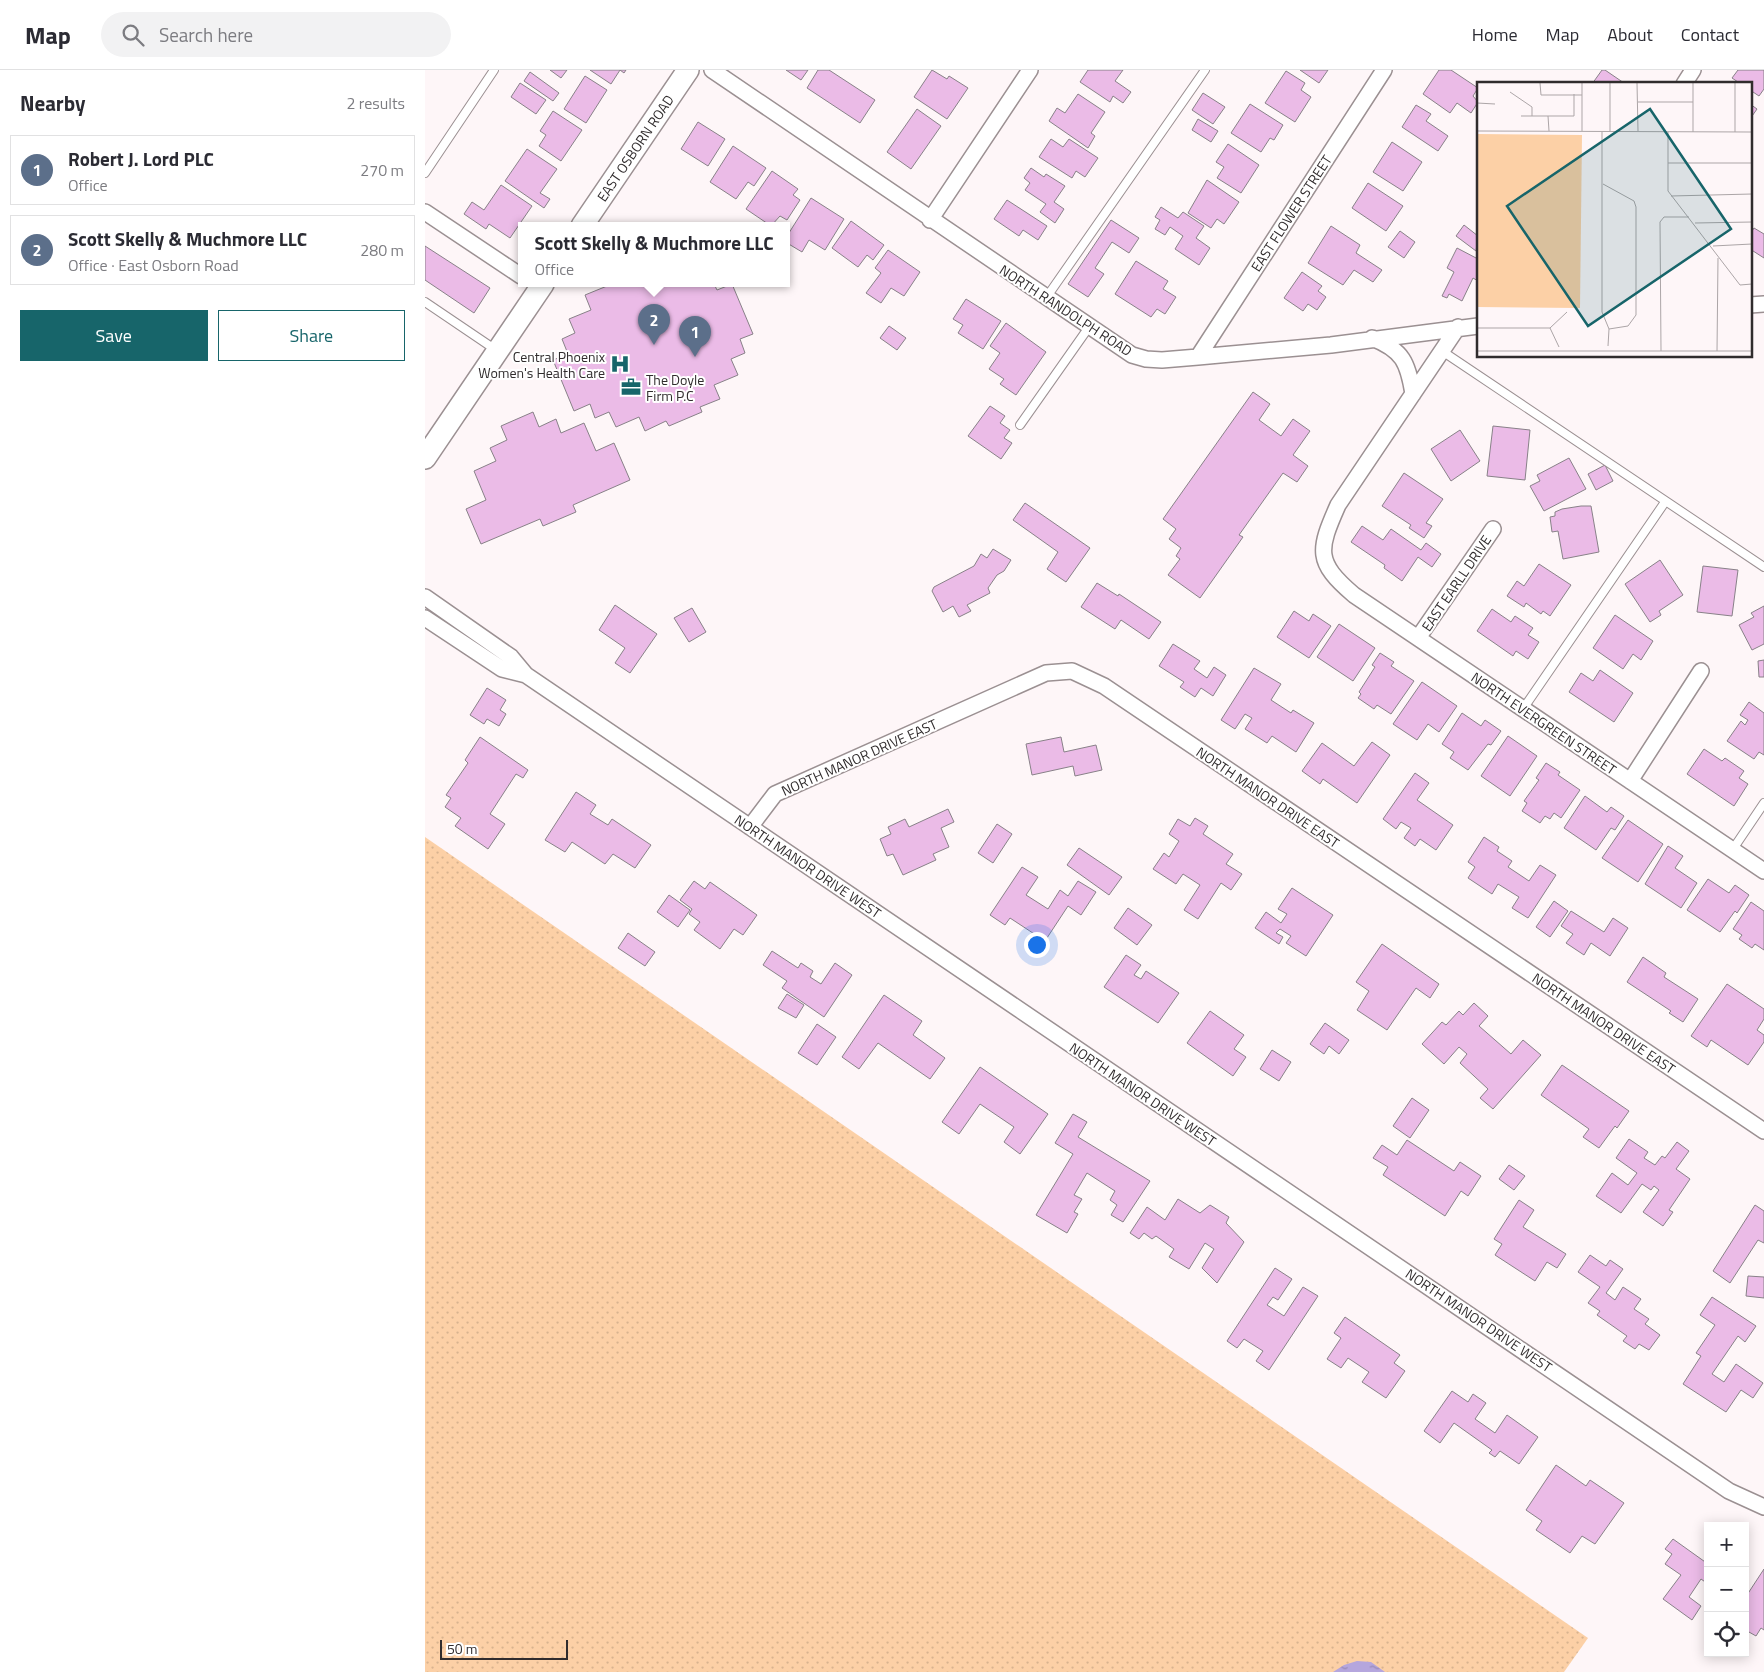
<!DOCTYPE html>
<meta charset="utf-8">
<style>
body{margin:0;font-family:"Titillium Web",sans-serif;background:#f2f2f3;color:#2b2b33}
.controls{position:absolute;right:15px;bottom:15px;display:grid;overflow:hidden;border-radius:0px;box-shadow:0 2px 12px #0003}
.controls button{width:45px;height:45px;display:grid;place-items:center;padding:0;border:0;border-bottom:1px solid #e1e1e2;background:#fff;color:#2b2b33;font:25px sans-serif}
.scale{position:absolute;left:15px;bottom:12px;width:128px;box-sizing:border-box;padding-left:5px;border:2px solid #302c2d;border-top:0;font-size:14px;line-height:18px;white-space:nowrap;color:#302c2d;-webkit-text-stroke:4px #fff;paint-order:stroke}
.you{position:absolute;left:611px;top:874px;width:18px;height:18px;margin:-12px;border:4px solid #fff;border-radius:50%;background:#1a73e8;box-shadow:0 0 0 8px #1a73e833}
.badge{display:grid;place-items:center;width:32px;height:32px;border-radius:50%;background:#17656a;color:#fff;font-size:16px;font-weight:700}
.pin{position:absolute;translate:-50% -41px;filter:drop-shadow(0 1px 2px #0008)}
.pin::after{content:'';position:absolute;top:26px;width:18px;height:15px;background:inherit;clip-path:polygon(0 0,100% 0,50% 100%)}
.popup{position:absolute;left:93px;top:152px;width:272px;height:65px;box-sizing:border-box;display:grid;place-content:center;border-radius:0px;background:#fff;filter:drop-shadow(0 1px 4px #0005);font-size:16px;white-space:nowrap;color:#7c7c81}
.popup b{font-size:19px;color:#2b2b33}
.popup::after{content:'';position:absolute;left:50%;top:100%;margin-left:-10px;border:10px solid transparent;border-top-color:#fff}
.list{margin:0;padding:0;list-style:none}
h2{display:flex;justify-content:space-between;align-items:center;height:65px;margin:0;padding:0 20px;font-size:21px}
h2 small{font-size:16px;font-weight:400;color:#7c7c81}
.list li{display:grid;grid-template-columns:32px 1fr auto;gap:15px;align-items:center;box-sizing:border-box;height:70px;margin:0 10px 10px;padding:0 10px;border:1px solid #e1e1e2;border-radius:0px}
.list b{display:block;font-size:19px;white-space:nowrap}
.list p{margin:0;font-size:16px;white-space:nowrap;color:#7c7c81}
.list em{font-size:16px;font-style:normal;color:#7c7c81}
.actions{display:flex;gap:10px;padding:15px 20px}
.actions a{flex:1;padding:11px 0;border:1px solid #17656a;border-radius:0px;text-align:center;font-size:18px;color:#17656a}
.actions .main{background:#17656a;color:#fff}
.icon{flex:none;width:28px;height:28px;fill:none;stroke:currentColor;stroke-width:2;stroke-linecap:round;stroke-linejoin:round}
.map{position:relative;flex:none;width:1339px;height:1602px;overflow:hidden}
header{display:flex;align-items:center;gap:30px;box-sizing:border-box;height:70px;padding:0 25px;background:#fff;border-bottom:1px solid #e1e1e2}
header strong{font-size:24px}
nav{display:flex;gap:28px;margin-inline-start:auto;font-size:18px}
.search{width:350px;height:45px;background:#f2f2f3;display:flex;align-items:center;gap:12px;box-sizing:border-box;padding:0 18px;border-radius:28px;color:#7c7c81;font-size:19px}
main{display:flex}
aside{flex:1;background:#fff}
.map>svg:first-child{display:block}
.grass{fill:url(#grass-dots)}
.water{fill:url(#water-ripples)}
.building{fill:#ebbbe7;stroke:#888188}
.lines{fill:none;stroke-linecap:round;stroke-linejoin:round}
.service-casing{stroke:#9b9092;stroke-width:10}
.minor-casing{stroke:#9b9092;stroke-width:18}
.secondary-casing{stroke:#9b9092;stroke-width:24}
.service{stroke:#fff;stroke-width:8}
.minor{stroke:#fff;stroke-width:15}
.secondary{stroke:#fff;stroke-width:21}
.labels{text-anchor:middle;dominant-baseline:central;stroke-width:4;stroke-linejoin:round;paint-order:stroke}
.street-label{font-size:14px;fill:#302c2d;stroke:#fff}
.poi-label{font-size:14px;fill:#302c2d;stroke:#fff;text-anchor:end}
.inset-road{fill:none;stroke:#aca5a7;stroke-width:1}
.view{fill:#17656a;fill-opacity:0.15;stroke:#17656a;stroke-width:2.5}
.inset-edge{fill:none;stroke:#302c2d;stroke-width:2.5}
</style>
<header>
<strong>Map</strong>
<div class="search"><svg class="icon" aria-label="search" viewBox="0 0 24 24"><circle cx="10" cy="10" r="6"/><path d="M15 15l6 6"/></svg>Search here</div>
<nav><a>Home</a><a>Map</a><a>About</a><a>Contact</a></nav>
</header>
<main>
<aside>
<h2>Nearby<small>2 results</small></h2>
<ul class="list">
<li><span class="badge" style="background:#5c6f8a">1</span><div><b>Robert J. Lord PLC</b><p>Office</p></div><em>270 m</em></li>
<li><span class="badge" style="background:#5c6f8a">2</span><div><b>Scott Skelly &amp; Muchmore LLC</b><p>Office · East Osborn Road</p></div><em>280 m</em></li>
</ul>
<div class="actions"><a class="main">Save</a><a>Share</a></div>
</aside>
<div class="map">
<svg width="1339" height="1602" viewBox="0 0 1339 1602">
<defs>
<pattern id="grass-dots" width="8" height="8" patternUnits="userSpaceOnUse" patternTransform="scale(1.25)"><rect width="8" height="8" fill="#fcd0a6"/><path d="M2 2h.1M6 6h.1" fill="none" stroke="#d8b38f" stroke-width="1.8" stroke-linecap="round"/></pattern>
<pattern id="water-ripples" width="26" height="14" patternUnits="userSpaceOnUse" patternTransform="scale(1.25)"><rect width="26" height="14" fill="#b5a6dd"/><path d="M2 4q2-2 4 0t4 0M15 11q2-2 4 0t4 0" fill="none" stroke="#9487b4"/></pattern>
</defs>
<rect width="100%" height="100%" fill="#fef6f8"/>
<path class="grass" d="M0,767L1163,1568L1139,1602H0Z"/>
<path class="water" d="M932,1591L946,1592L960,1602H908L919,1595Z"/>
<path class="building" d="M125,0H142L136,8Z
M165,0H201L199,3L195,0L186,14Z
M361,0H383L376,10Z
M393,0H404L450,30L435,53L382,18Z
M507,0L522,9L524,6L543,18L522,49L489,27Z
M663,0H698L690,11L706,22L698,33L688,26L685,32L655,12Z
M875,0H903L894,13Z
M1014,0H1026L1053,18L1048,26L1053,32L1046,43L1032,33L1025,43L998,24Z
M1177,0H1180L1199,13L1167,14Z
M1313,0H1339V19L1334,26L1325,20V14H1316L1307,8Z
M861,1L880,13L876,20L886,27L870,52L840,33Z
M105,2L134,23L128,31L99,11Z
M160,6L182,20L161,53L139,39Z
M95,13L121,30L111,44L86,27Z
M778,23L800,37L788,54L767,40Z
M653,24L680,42L666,63L670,66L663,78L624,51L632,38L640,43Z
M825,34L858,55L849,70L845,68L836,82L806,63Z
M1325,34L1332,39L1325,49Z
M991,35L1006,44L1001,51L1023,66L1013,81L977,57Z
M492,39L516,56L486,99L462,82Z
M128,41L157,60L136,91L114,76L121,65L115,61Z
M773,49L793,61L786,72L767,60Z
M273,52L300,69L283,96L256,79Z
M626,69L638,77L644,69L673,88L660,107L651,101L647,108L614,87Z
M967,72L997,92L978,121L948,102Z
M803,74L834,95L816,123L792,108L799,97L791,92Z
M308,76L341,98L329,116L323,112L311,129L285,112Z
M102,79L132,99L115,123L125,129L119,138L80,111Z
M606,98L619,107L621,104L640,116L629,132L639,139L630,153L615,142L621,134L600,120L605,113L599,108Z
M347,101L373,119L368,125L375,130L362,150L355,146L346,156L321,139Z
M782,110L814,132L799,154L792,149L786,158L763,143Z
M943,113L978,136L961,161L927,138Z
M76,115L107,136L85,168L64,154L61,159L39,144L47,132L59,140Z
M386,128L419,149L400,180L384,170L377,182L362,173V166Z
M582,130L622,156L613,170L598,160L594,166L569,149Z
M736,137L753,148L758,142L779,156L771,168L785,178L774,195L750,179L758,166L745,157L740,165L730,159L735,150L730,147Z
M686,150L714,168L704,183L687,172L670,198L679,204L663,227L643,214Z
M426,151L459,175L448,190L442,185L433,197L407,178Z
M1039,155L1053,166L1051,181L1031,166Z
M906,156L935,175L931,183L957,200L948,212L929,200L918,215L883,193Z
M1329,158L1339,164V188L1325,179V164Z
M975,161L990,172L979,188L963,177Z
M0,176L65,218L49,243L0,210Z
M1032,178L1053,189V211L1048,208L1037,231L1024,224L1022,228L1017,226L1029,202L1022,198Z
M463,180L495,202L479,226L466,218L456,233L441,223L456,203L450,198Z
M711,191L743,211L738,219L751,227L740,244L732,239L726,247L690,224Z
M877,202L897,216L893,221L901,227L892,240L883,234L878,241L859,228Z
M181,214H289L292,220L307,214L328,264L315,269L320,283L306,289L313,305L289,315L295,329L275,337L277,342L244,356L241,351L220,361L214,347L191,357L184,342L170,348L165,334L149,341L128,290L143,284L137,269L150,263L144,249L166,240L160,225L182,216Z
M541,229L576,251L558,279L533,263L538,255L528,249Z
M581,253L621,282L591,325L575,314L579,309L564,299L575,283L565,276Z
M464,256L481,268L472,280L455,268Z
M828,322L845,334L834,350L856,366L868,349L885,361L868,385L883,396L872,412L858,403L814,465L818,467L775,528L743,505L755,489L751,486L756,478L744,469L751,459L738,449Z
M565,336L580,346L575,353L585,360L579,368L587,373L576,389L543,366Z
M108,342L114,357L131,349L136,363L159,353L171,381L189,373L205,410L148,435L151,442L118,456L115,449L56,474L41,439L61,430L49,401L71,391L65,378L82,370L76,356Z
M1068,356L1105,360L1100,410L1062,406Z
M1035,360L1055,391L1026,411L1006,379Z
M1144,388L1161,419L1119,441L1105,416L1115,411L1112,405Z
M1180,395L1188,411L1171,420L1163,404Z
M979,403L1018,429L1001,453L1007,456L999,468L984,458L986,455L957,436Z
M600,433L665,478L641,512L622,499L633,482L588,450Z
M1156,436H1166L1174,482L1138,489L1133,461L1127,462L1125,447L1130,446V442L1137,439Z
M937,456L958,470L966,459L996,480L1001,473L1016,484L1007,497L993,487L977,511L959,498L960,495L926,472Z
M568,479L586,490L579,501L572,505L563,518L565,523L542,535L546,541L534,547L528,536L518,542L507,521L509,517L549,496L556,484L562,488Z
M1235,490L1258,525L1234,541L1236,545L1225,552L1200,514Z
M1114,494L1146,515L1125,546L1118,541L1116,544L1101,533L1099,537L1082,526L1092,511L1099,516Z
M1278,496L1313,500L1307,546L1272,542Z
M672,513L693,526L694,524L736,552L724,569L696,550L690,559L656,537Z
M190,535L232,564L205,603L190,593L200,578L174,560Z
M1339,536V574L1327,580L1314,555L1329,547L1326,543Z
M267,538L281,562L264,572L249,548Z
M1067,539L1086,552L1090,546L1108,558L1103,565L1114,572L1103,589L1091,581L1088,586L1052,561Z
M869,541L884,551L888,544L906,556L884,588L852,567Z
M1190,545L1228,571L1216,590L1208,584L1198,599L1168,578Z
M914,554L950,578L928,611L892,587Z
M748,574L775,591L769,599L782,608L789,597L801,605L788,626L776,618L770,627L755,617L759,612L734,596Z
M955,583L969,592L966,596L989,611L966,644L952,635L949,639L933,628L936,624L934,622L950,597L947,595Z
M1339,590V607H1334L1333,591Z
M829,598L856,614L846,630L866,643L868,640L889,653L871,682L847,666L842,673L820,659L827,648L820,644L810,659L796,650Z
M1175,600L1208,623L1189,652L1144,622L1156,603L1168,611Z
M997,612L1032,636L1014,662L1003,654L992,670L968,654Z
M62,618L81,630L75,640L81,644L74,656L62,649L59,654L45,645Z
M1324,632L1339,643V685L1334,682L1329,689L1302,671L1316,651L1320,655L1323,650L1315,645Z
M1037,643L1056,656L1060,650L1076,661L1066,675L1063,674L1043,700L1025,688L1029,682L1017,674Z
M1083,666L1112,686L1085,726L1056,706Z
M55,667L103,700L98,708L91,704L65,744L80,754L63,779L30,756L36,748L20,737L26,728L21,725L43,693L40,690Z
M636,667L639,682L671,675L677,700L650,706L648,696L607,705L601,674Z
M947,672L965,685L932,733L898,709L895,714L877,701L897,673L929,696Z
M1279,679L1297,691L1300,688L1319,701L1314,708L1323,714L1309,736L1262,704Z
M1121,693L1135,702L1133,705L1155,720L1136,748L1129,743L1125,749L1120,746L1115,753L1097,741L1102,733L1099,731L1114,710L1111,708Z
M990,703L1004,713L992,730L1028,755L1011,780L995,769L990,776L979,768L986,758L976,752L971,759L958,749Z
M151,722L171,735L165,744L183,755L187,749L226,775L210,798L188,784L180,794L147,772L140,782L120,770Z
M1160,726L1182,742L1186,737L1199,746L1190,760L1186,758L1171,780L1139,758Z
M523,739L529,752L516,758L524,777L508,784L511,790L478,805L468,784L462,786L455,769L466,764L463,757L480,749L484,757Z
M770,748L783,756L778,764L808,784L801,794L817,804L806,820L796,813L773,849L759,840L775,815L758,804L751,814L728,799L739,783L744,787L754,771L744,764L753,749L765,756Z
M1203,750L1238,774L1213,812L1177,788Z
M572,754L587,764L568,793L553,783Z
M1059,767L1074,777L1072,781L1087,791L1083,797L1104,811L1115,795L1131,805L1103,848L1087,838L1094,827L1073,814L1067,824L1043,808L1050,797L1043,792Z
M1243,776L1258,786L1250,798L1272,813L1256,838L1220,814Z
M654,778L697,807L684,825L642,795Z
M597,797L613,807L601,825L623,839L635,820L643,826L653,811L671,822L656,845L643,836L620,871L585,848L580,855L565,845Z
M1283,809L1304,823L1310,815L1324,825L1312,843L1310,841L1295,862L1262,840Z
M269,811L280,819L285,812L332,845L318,865L309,859L295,879L269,860L275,852L264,844L267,839L255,830Z
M867,818L908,845L881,886L861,873L866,866L855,859L851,863L858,867L854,874L830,858L841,842L856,853L862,844L853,839Z
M244,825L265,840L253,857L232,842Z
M1129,831L1143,841L1125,867L1111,857Z
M1326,832L1339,841V880L1330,874L1327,878L1314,869L1317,865L1308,859Z
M703,838L727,855L712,875L689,858Z
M1146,841L1179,862L1188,848L1203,858L1185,886L1166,873L1159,885L1141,873L1148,864L1136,856Z
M203,863L230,882L220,896L193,878Z
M957,874L1014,914L1005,928L991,918L962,960L932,940L944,921L931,912Z
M347,881L373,898L376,893L388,901L385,907L396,914L410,893L427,905L399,947L357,918L362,911L338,895Z
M701,885L716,895L709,905L716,909L721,901L754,923L733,953L679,917Z
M1218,887L1241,903L1239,907L1273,929L1258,952L1244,943L1246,941L1202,912Z
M1302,914L1339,939V949L1332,960L1339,965V972L1323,995L1286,970L1282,977L1266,966Z
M362,924L379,935L371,948L353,938Z
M459,925L497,951L488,965L520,988L505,1009L453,973L434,999L417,987Z
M1049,933L1063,946L1054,956L1086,984L1098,970L1116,985L1068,1039L1055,1028L1063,1019L1035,993L1042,984L1034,977L1019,994L997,974L1017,952L1021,955L1034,941L1038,945Z
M785,941L819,965L809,979L821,987L808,1006L762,973Z
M900,953L924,970L914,984L904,976L899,984L885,974Z
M392,954L411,967L392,995L373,983Z
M847,980L866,992L854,1011L835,999Z
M1137,995L1204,1041L1192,1058L1190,1056L1174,1078L1158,1067L1164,1059L1116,1025Z
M555,997L623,1044L595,1084L579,1072L589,1057L555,1034L534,1064L517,1052Z
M987,1028L1004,1040L985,1068L968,1056Z
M648,1044L662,1052L653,1067L725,1111L698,1152L686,1145L692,1135L685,1130L690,1121L662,1103L649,1125L657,1129L649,1142L653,1144L642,1163L611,1145L648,1084L630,1073Z
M1204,1069L1223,1082L1219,1088L1230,1095L1237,1086L1240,1088L1252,1072L1264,1081L1251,1099L1265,1109L1244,1140L1248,1142L1238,1156L1218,1142L1234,1120L1229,1116L1226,1120L1217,1114L1196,1143L1171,1126L1187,1103L1203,1115L1212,1103L1191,1088Z
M982,1070L1029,1101L1035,1092L1056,1106L1043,1126L1036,1121L1020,1146L958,1105L963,1097L948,1088L957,1075L972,1085Z
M1084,1095L1100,1106L1089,1120L1074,1109Z
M753,1129L775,1143L785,1135L804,1147L801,1153L819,1172L792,1213L777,1198L789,1179L780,1173L764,1199L744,1187L749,1179L731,1166L727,1169L719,1163L714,1169L705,1163L722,1137L740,1150Z
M1094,1130L1109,1140L1098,1157L1141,1184L1132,1198L1122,1192L1110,1211L1070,1185L1077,1174L1069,1169Z
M1330,1135L1339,1141V1173L1333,1170L1305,1213L1288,1201Z
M1165,1185L1181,1196L1185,1190L1198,1199L1181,1223L1190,1230L1198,1217L1216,1229L1209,1239L1224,1249L1220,1254L1235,1265L1224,1280L1214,1274L1210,1279L1198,1271L1202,1266L1172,1245L1175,1241L1163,1233L1175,1217L1153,1202Z
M850,1198L867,1209L853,1230L848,1227L842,1235L859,1246L878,1217L893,1226L844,1300L831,1291L838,1281L819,1269L812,1278L802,1271Z
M1323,1206L1339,1207V1228L1321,1226Z
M1287,1227L1331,1256L1320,1272L1313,1266L1287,1304L1299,1312L1311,1294L1338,1313L1328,1328L1316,1320L1301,1342L1258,1314L1276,1286L1271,1283L1290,1255L1275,1245Z
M920,1247L975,1285L969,1293L980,1301L961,1328L937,1312L944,1302L923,1288L916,1298L902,1289L916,1268L909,1263Z
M1027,1321L1043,1332L1048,1324L1061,1333L1050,1349L1070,1363L1082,1345L1113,1367L1094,1394L1075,1381L1070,1387L1064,1383L1067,1380L1029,1353L1015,1373L999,1361Z
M1131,1395L1161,1416L1165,1410L1199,1433L1170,1474L1157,1466L1145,1483L1111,1460L1117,1451L1101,1440Z
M1248,1469L1283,1494V1514L1276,1509L1264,1527L1276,1536L1267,1550L1238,1529L1256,1505L1240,1494L1247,1484L1240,1479Z
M1339,1499V1560L1336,1558L1331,1566L1324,1562L1320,1568V1528Z"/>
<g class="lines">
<defs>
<path id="service" d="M0,103L69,0
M621,228L780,0
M0,232L71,280
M1017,281L1339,497
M595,355L664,257
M1098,639L1240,432
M1308,779L1339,733"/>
<path id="minor" d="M287,0L707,285L721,289L737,290L773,287L906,275L1053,256
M1259,14L1268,0
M0,142L96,206
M505,150L605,0
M1325,235L1339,234
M1033,257L913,435C893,480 890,492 929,525L1339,801
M947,268C978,280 983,293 988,324
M773,287L959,0
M0,527L86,587L101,605L1304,1421L1339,1437
M0,548L77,599L101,605
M993,568L1068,459
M1205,711L1276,601
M325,757L350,724L621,603L647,601L679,616L1339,1061"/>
<path id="secondary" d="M157,156L263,0
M0,388L118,214"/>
</defs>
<use href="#service" class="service-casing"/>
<use href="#minor" class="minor-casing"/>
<use href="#secondary" class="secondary-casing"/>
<use href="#service" class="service"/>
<use href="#minor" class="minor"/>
<use href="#secondary" class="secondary"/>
</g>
<defs>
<symbol id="hospital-bare" viewBox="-9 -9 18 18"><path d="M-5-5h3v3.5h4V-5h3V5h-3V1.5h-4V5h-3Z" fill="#17656a" stroke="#fff" stroke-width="2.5" paint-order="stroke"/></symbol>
<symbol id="office-bare" viewBox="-9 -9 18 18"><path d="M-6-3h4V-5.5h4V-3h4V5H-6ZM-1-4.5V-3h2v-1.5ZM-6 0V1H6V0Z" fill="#17656a" stroke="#fff" stroke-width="2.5" paint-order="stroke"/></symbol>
</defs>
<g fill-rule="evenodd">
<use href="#hospital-bare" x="181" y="280" width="28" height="28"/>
<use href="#office-bare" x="192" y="303" width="28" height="28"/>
</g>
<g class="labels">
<g class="street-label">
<text transform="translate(210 78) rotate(-56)">EAST OSBORN ROAD</text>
<text transform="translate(866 143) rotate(-57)">EAST FLOWER STREET</text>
<text transform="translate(641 240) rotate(33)">NORTH RANDOLPH ROAD</text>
<text transform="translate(1031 513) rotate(-56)">EAST EARLL DRIVE</text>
<text transform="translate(1119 653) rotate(34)">NORTH EVERGREEN STREET</text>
<text transform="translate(434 687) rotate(-24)">NORTH MANOR DRIVE EAST</text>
<text transform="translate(843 727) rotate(34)">NORTH MANOR DRIVE EAST</text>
<text transform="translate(383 796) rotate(34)">NORTH MANOR DRIVE WEST</text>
<text transform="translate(1179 953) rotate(34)">NORTH MANOR DRIVE EAST</text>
<text transform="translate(718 1024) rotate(34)">NORTH MANOR DRIVE WEST</text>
<text transform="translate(1054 1250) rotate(34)">NORTH MANOR DRIVE WEST</text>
</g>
<g class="poi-label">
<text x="180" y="286">Central Phoenix<tspan x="180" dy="16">Women's Health Care</tspan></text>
<text x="221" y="309" text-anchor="start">The Doyle<tspan x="221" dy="16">Firm P.C</tspan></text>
</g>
</g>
<g transform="translate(1052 12)">
<rect width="275" height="275" fill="#fef6f8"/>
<path d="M0,52L105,53L103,226L0,225Z" fill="#fcd0a6"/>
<path class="inset-road" d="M63,1L64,13H105M160,1L161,49M33,10L55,25V34M161,20H216M0,21L18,22M44,34H97V12M71,34L72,49M0,49L275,50M105,49V1M133,49V1M125,50V230L132,247M191,50V109L263,203L275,202M216,50V1M258,50V1M191,81H275M126,102L157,119L159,125V233L151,244L132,247M194,114L275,112M218,141L275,140M236,164L275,162M0,246H73L90,230M73,246L82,265M131,264L132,247M0,269H275M184,269L183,140L187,135H212M240,269L241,176"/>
<path class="view" d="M173,27L254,147L111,244L30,124Z"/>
<rect width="275" height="275" class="inset-edge"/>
</g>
</svg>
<div class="controls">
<button>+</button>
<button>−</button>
<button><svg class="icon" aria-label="locate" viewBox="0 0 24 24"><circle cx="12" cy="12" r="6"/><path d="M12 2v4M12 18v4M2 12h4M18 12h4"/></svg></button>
</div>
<div class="scale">50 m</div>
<div class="you"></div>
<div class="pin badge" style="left:270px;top:287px;background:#5c6f8a">1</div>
<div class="pin badge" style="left:229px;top:275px;background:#5c6f8a">2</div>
<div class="popup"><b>Scott Skelly &amp; Muchmore LLC</b>Office</div>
</div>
</main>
